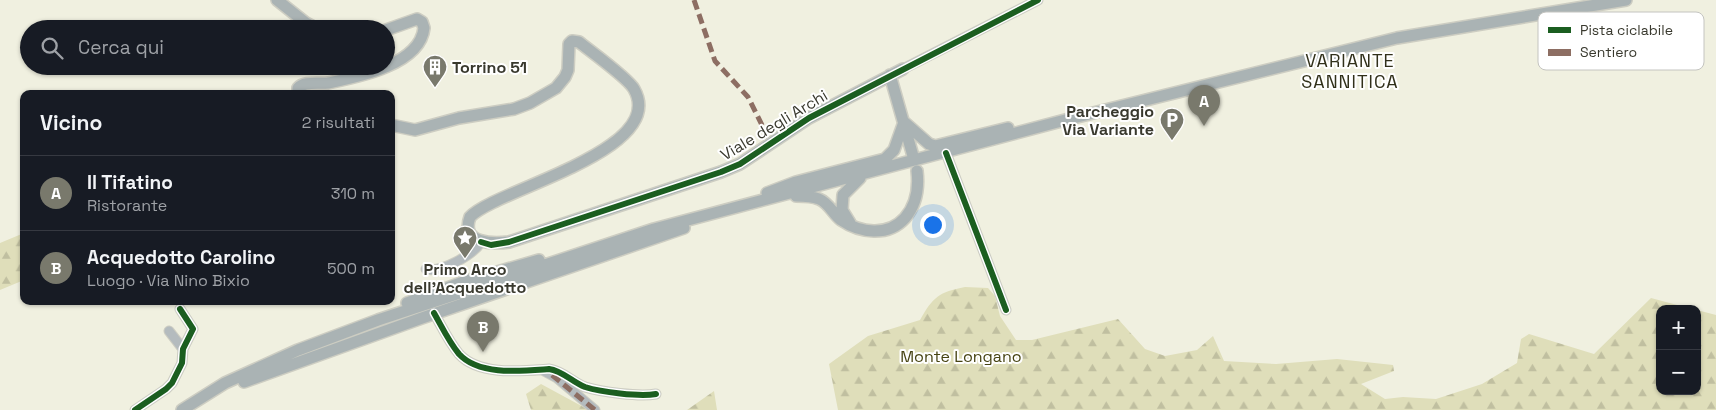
<!DOCTYPE html>
<html lang="it">
<meta charset="utf-8">
<style>
body{margin:0;font-family:"Space Grotesk",sans-serif;background:#20242c;color:#f1f3f6}
.controls{position:absolute;right:15px;bottom:15px;display:grid;overflow:hidden;border-radius:10px;box-shadow:0 1px 4px #0004}
.controls button{width:45px;height:45px;display:grid;place-items:center;padding:0;border:0;border-bottom:1px solid #363941;background:#171b24;color:#f1f3f6;font:25px sans-serif}
.you{position:absolute;left:932px;top:224px;width:18px;height:18px;margin:-12px;border:4px solid #fff;border-radius:50%;background:#1a73e8;box-shadow:0 0 0 8px #1a73e833}
.badge{display:grid;place-items:center;width:32px;height:32px;border-radius:50%;background:#79796c;color:#fff;font-size:16px;font-weight:700}
.pin{position:absolute;translate:-50% -41px;filter:drop-shadow(0 1px 2px #0008)}
.pin::after{content:'';position:absolute;top:26px;width:18px;height:15px;background:inherit;clip-path:polygon(0 0,100% 0,50% 100%)}
.list{margin:0;padding:0;list-style:none}
h2{display:flex;justify-content:space-between;align-items:center;height:65px;margin:0;padding:0 20px;font-size:21px}
h2 small{font-size:16px;font-weight:400;color:#9ea1a6}
.list li{display:grid;grid-template-columns:32px 1fr auto;gap:15px;align-items:center;box-sizing:border-box;height:75px;padding:0 20px;border-top:1px solid #363941}
.list b{display:block;font-size:19px;white-space:nowrap}
.list p{margin:0;font-size:16px;white-space:nowrap;color:#9ea1a6}
.list em{font-size:16px;font-style:normal;color:#9ea1a6}
.icon{flex:none;width:28px;height:28px;fill:none;stroke:currentColor;stroke-width:2;stroke-linecap:round;stroke-linejoin:round}
.map{position:relative;flex:none;width:1716px;height:410px;overflow:hidden}
.search{position:absolute;background:#171b24;box-shadow:0 1px 4px #0004;left:20px;top:20px;width:375px;height:55px;display:flex;align-items:center;gap:12px;box-sizing:border-box;padding:0 18px;border-radius:28px;color:#9ea1a6;font-size:19px}
.panel{position:absolute;background:#171b24;box-shadow:0 1px 4px #0004;left:20px;top:90px;width:375px;height:215px;border-radius:10px}
.map>svg:first-child{display:block}
.forest{fill:url(#forest-firs)}
.lines{fill:none;stroke-linecap:round;stroke-linejoin:round}
.minor-casing{stroke:#cdcdc2;stroke-width:11}
.major-casing{stroke:#cdcdc2;stroke-width:14}
.minor{stroke:#b4bbbe;stroke-width:9}
.major{stroke:#aab3b4;stroke-width:11}
.quiet{stroke:#8d6e63;stroke-width:5;stroke-dasharray:10 5;stroke-linecap:butt}
.cycleway-casing{stroke:#fff;stroke-width:9}
.cycleway{stroke:#1b5e20;stroke-width:6}
.labels{text-anchor:middle;dominant-baseline:central;stroke-width:4;stroke-linejoin:round;paint-order:stroke}
.poi-label{font-size:16px;font-weight:bold;fill:#39392e;stroke:#fff;text-anchor:start}
.street-label{font-size:16px;fill:#39392e;stroke:#fff}
.park-label{font-size:16px;fill:#474413;stroke:#fff}
.neighbourhood-label{font-size:18px;letter-spacing:1px;fill:#31301a;stroke:#fff}
.key{fill:#fff;stroke:#c4c4c0;stroke-width:1}
.key-label{font-size:14px;fill:#39392e}
</style>
<div class="map">
<svg width="1716" height="410" viewBox="0 0 1716 410">
<defs>
<pattern id="forest-firs" width="22" height="20" patternUnits="userSpaceOnUse" patternTransform="scale(1.25)"><rect width="22" height="20" fill="#dfdeba"/><path d="M5 1l3.5 6h-7zM16 11l3.5 6h-7z" fill="#c0bfa0"/></pattern>
</defs>
<rect width="100%" height="100%" fill="#f0f0e0"/>
<path class="forest" d="M24,233V280L0,290V243Z
M965,287L988,288L995,296L1000,316L1016,340H1032L1118,319L1145,349L1165,356L1197,350L1213,336L1224,361L1276,364L1337,359L1393,365L1394,371L1361,384L1385,399L1403,397L1436,399L1482,384L1517,363L1521,339L1529,334L1594,354L1651,298L1692,309H1660V391H1697V310L1716,315V410H838L829,364L868,336L920,320C933,297 939,292 965,287Z
M541,384L589,410H531L526,394Z
M714,391L717,410H687Z"/>
<g class="lines">
<defs>
<path id="minor" d="M903,69L1038,0
M946,153L1006,310
M426,269C441,273 473,255 481,242
M434,313C442,327 449,342 459,354C479,376 522,371 549,369C563,371 572,382 585,387C601,392 639,397 656,394
M169,331L183,349
M544,371L557,378L595,410
M135,410L166,389L172,383L182,363L183,349L193,329L180,309"/>
<path id="major" d="M277,0L306,23L317,29
M890,75L913,156
M298,94V88C304,81 318,84 328,83C357,77 420,65 424,28L422,22L417,19L386,30
M904,122L929,144L935,146L1008,128
M391,125L415,130L459,118L514,109L530,103L556,88L565,77L568,70L569,44L572,41L579,42C590,51 628,78 634,89C669,151 496,189 470,217C460,244 493,244 509,242L721,172L740,164L809,118L903,69
M767,193L796,182L885,159L894,150L904,122
M796,196C804,196 812,196 819,199C829,203 833,214 841,220C860,233 888,237 905,218C917,204 919,188 917,171
M850,223L842,210L843,195L860,178
M407,303L466,281L539,260
M244,382L422,318L684,228
M182,410L225,383L298,350L378,320L654,229L1069,119L1397,38L1626,0"/>
</defs>
<use href="#minor" class="minor-casing"/>
<use href="#major" class="major-casing"/>
<use href="#minor" class="minor"/>
<use href="#major" class="major"/>
<path class="quiet" d="M694,0L715,61L748,97L764,129
M552,375L595,410"/>
<defs>
<path id="cycleway" d="M946,153L1006,310
M481,242L491,245L509,242L721,172L740,164L809,118L1038,0
M434,313C442,327 449,342 459,354C479,376 522,371 549,369C563,371 572,382 585,387C601,392 639,397 656,394
M135,410L166,389L172,383L182,363L183,349L193,329L180,309"/>
</defs>
<use href="#cycleway" class="cycleway-casing"/>
<use href="#cycleway" class="cycleway"/>
</g>
<defs>
<symbol id="building-pin" viewBox="-11 -11 22 30"><path d="M0 17L-7.5 6A9.5 9.5 0 1 1 7.5 6Z" fill="#79796c" stroke="#fff"/><path d="M-4-6H4V6H1V3H-1V6H-4ZM-2.5-4.3h1.7v1.8h-1.7ZM.8-4.3h1.7v1.8H.8ZM-2.5-1h1.7V.8h-1.7ZM.8-1h1.7V.8H.8Z" fill="#fff"/></symbol>
<symbol id="parking-pin" viewBox="-11 -11 22 30"><path d="M0 17L-7.5 6A9.5 9.5 0 1 1 7.5 6Z" fill="#79796c" stroke="#fff"/><path d="M-3.5-5.5H1a3.5 3.5 0 0 1 0 7H-1V5.5H-3.5ZM-1-3.4V-.6H.8a1.4 1.4 0 0 0 0-2.8Z" fill="#fff"/></symbol>
<symbol id="sight-pin" viewBox="-11 -11 22 30"><path d="M0 17L-7.5 6A9.5 9.5 0 1 1 7.5 6Z" fill="#79796c" stroke="#fff"/><path d="M0-6L1.8-2.2L6-1.7L2.9 1.2L3.7 5.4L0 3.3L-3.7 5.4L-2.9 1.2L-6-1.7L-1.8-2.2Z" fill="#fff"/></symbol>
</defs>
<g fill-rule="evenodd">
<use href="#building-pin" x="421" y="53" width="28" height="38"/>
<use href="#parking-pin" x="1158" y="106" width="28" height="38"/>
<use href="#sight-pin" x="451" y="224" width="28" height="38"/>
</g>
<g class="labels">
<g class="poi-label">
<text x="452" y="67">Torrino 51</text>
<text x="1154" y="111" text-anchor="end">Parcheggio<tspan x="1154" dy="18">Via Variante</tspan></text>
<text x="465" y="269" text-anchor="middle">Primo Arco<tspan x="465" dy="18">dell'Acquedotto</tspan></text>
</g>
<g class="street-label">
<text transform="translate(774 125) rotate(-31)">Viale degli Archi</text>
</g>
<g class="park-label">
<text x="961" y="356">Monte Longano</text>
</g>
<g class="neighbourhood-label">
<text x="1350" y="60">VARIANTE<tspan x="1350" dy="21">SANNITICA</tspan></text>
</g>
</g>
<rect x="1538" y="12" width="166" height="58" rx="8" class="key"/>
<rect x="1548" y="27" width="23" height="6" fill="#1b5e20"/>
<rect x="1548" y="49" width="23" height="7" fill="#8d6e63"/>
<g class="key-label">
<text x="1580" y="35">Pista ciclabile</text>
<text x="1580" y="57">Sentiero</text>
</g>
</svg>
<div class="controls">
<button>+</button>
<button>−</button>
</div>
<div class="you"></div>
<div class="pin badge" style="left:1204px;top:126px">A</div>
<div class="pin badge" style="left:483px;top:352px">B</div>
<div class="search"><svg class="icon" aria-label="search" viewBox="0 0 24 24"><circle cx="10" cy="10" r="6"/><path d="M15 15l6 6"/></svg>Cerca qui</div>
<section class="panel">
<h2>Vicino<small>2 risultati</small></h2>
<ul class="list">
<li><span class="badge">A</span><div><b>Il Tifatino</b><p>Ristorante</p></div><em>310 m</em></li>
<li><span class="badge">B</span><div><b>Acquedotto Carolino</b><p>Luogo · Via Nino Bixio</p></div><em>500 m</em></li>
</ul>
</section>
</div>
